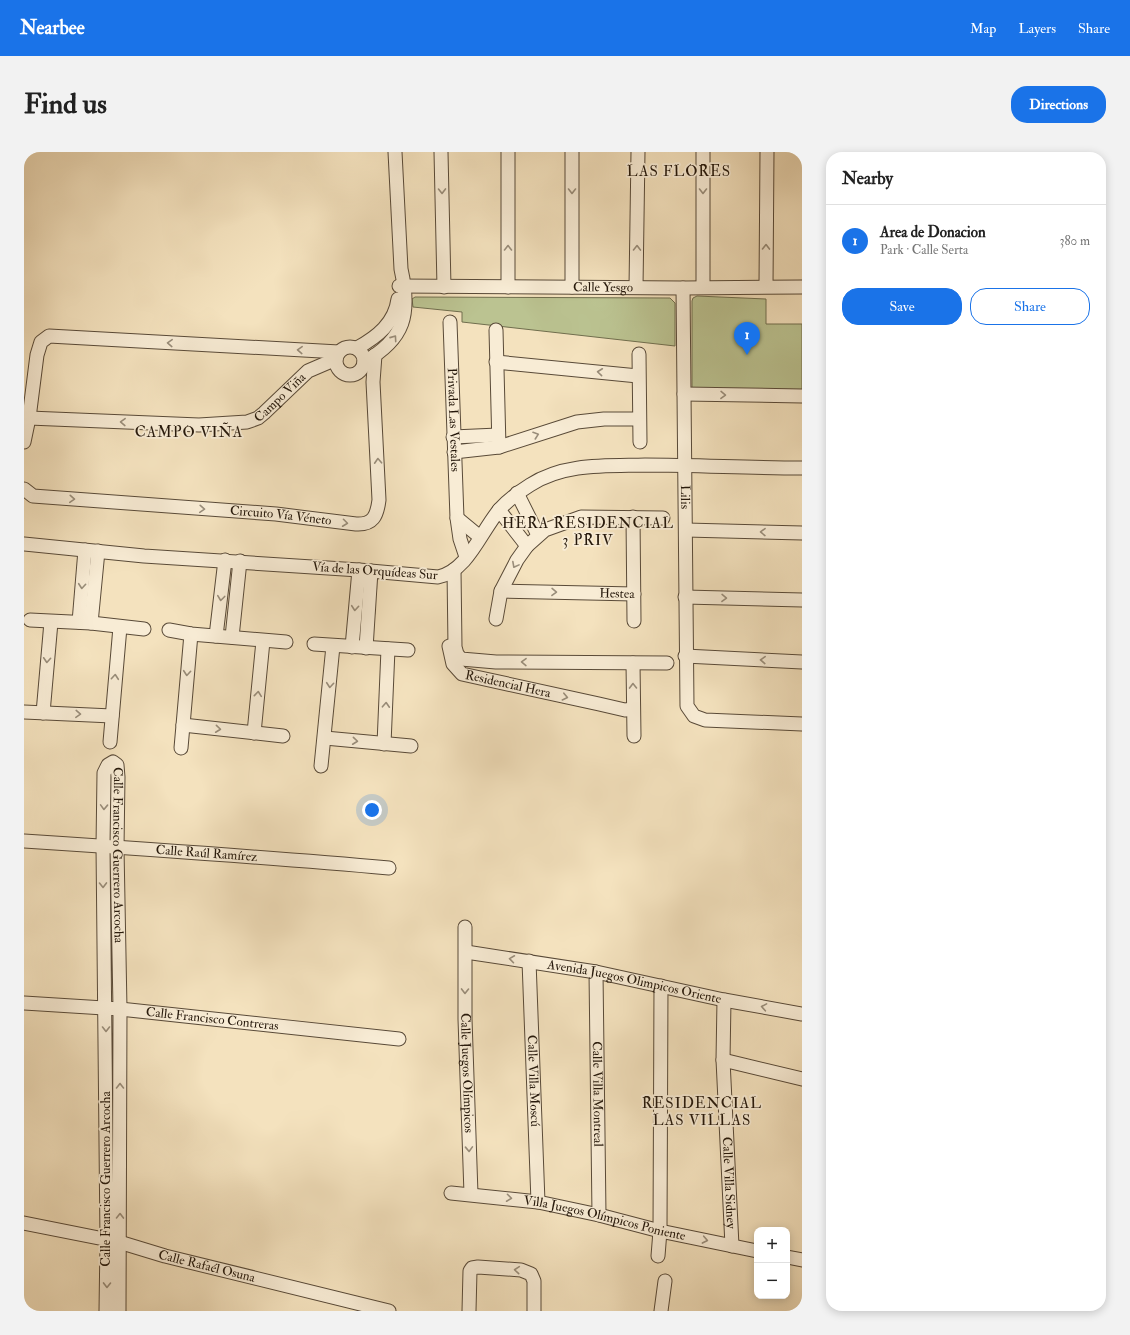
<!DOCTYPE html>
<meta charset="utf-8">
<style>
body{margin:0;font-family:"IM FELL Double Pica",serif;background:#f2f2f2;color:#222}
.controls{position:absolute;right:12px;bottom:12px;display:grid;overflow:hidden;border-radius:8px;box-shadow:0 2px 10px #0003}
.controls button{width:36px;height:36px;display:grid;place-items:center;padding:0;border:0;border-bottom:1px solid #e0e0e0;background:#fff;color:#222;font:20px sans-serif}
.you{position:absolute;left:348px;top:658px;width:14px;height:14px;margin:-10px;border:3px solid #fff;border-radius:50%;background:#1a73e8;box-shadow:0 0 0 6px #1a73e833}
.badge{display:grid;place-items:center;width:26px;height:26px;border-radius:50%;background:#1a73e8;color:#fff;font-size:13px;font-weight:700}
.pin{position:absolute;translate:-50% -33px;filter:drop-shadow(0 1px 2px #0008)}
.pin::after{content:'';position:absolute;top:21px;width:14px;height:12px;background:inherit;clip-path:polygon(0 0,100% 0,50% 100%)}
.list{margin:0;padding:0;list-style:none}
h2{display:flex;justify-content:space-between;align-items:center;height:52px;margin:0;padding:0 16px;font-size:17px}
h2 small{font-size:13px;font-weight:400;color:#767676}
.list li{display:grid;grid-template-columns:26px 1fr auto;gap:12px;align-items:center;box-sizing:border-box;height:72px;padding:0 16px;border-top:1px solid #e0e0e0}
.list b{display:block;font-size:15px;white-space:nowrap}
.list p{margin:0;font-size:13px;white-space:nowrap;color:#767676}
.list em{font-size:13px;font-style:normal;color:#767676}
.actions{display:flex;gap:8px;padding:12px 16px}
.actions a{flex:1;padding:9px 0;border:1px solid #1a73e8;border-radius:16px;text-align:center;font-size:14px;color:#1a73e8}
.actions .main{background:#1a73e8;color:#fff}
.map{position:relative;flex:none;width:778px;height:1159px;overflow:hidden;border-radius:16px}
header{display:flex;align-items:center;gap:24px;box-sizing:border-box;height:56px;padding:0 20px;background:#1a73e8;color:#fff}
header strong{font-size:19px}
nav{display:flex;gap:22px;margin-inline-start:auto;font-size:14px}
.intro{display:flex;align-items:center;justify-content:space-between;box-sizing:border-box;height:96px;padding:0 24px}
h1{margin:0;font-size:28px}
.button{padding:10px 18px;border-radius:16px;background:#1a73e8;color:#fff;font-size:14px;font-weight:700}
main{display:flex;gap:24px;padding:0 24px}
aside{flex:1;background:#fff;border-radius:16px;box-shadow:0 2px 10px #0003}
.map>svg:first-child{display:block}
.green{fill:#bbc391;stroke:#706e4e}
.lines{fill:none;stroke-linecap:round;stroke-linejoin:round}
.minor-casing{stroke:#594a38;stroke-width:15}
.minor{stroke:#f8ecd5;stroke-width:13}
.oneway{stroke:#998d7a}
.labels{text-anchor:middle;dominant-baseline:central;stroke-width:3.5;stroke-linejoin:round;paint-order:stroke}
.street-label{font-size:13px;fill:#25180b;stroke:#f8ecd5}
.quarter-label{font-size:15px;letter-spacing:1px;fill:#25180b;stroke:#f8ecd5}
</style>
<header>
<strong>Nearbee</strong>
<nav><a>Map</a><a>Layers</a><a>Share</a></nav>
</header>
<div class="intro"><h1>Find us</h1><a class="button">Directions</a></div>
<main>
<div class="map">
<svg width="778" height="1159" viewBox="0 0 778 1159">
<rect width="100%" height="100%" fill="#f4e2be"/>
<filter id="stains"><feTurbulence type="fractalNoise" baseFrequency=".005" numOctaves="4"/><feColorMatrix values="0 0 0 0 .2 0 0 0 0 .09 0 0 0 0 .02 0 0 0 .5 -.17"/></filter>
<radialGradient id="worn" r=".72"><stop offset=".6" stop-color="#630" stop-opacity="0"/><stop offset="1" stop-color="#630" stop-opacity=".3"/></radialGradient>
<path class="green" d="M673,144L742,147V172H778V239L668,237V149L669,146Z
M391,145L646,146L651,151V194L438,170V160L389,155L388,147Z"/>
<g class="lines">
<defs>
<g id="minor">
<path d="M417,0L420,135"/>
<path d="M548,0V135"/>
<path d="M679,0V135"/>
<path id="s1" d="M375,134L659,136L778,135"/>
<path d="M742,134L743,0"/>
<path d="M484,135V0"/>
<path d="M612,135L614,0"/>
<path id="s2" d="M659,136L663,554L670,564L681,568L778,572"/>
<path id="s3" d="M426,170L433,366L436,387L442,405"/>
<path d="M472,178L475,295"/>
<circle cx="326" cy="209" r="14"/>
<path d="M333,196C353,185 371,171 374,147"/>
<path d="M615,202L616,290"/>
<path d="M340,210C381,187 387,162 377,117L371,0"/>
<path d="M472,210L614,224"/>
<path d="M660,242L778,244"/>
<path id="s4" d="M5,266L175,273L223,270L234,266L240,261L284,219L312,207"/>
<path d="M429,285L474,283"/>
<path d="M0,290L5,266L13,203L17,190L25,184L315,200"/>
<path d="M430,300L475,295L553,270L580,267H615"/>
<path id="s5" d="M0,337L9,344L252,362L332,372C349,373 353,364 355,348L349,230L351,203"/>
<path d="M493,341L514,383"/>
<path d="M475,358L503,394"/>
<path d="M609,365L610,469"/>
<path d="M433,366L456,385"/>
<path d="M662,378L778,381"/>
<path d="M0,392L120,404L335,418L414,425C444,419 457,379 476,357C484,348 495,340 506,333C540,311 582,314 621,313C673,313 726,316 778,316"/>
<path d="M430,418L431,495L433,502L437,507L472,510L643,511"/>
<path id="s6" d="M477,439L610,442"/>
<path d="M661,445L778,448"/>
<path d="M472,467L477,439L493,408L503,394L521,378L557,365L639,366"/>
<path d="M6,468L67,471L120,477"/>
<path d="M55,470L61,398"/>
<path d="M67,471L74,399"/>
<path d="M145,478L167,482L262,490"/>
<path d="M192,484L201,408"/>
<path d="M208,485L216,409"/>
<path d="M290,492L384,498"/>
<path id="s7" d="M425,494L429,512L438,522L575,552L601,558L609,557"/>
<path d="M328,495L335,418"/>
<path d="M342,496L347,419"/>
<path d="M661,504L778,510"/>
<path d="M609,511L610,584"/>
<path d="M0,560L88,564"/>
<path d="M19,561L27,470"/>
<path d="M159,573L259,584"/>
<path d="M230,581L239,489"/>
<path d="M301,586L387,594"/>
<path d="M86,590L96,475"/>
<path d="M360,592L364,497"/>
<path d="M157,596L167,482"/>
<path d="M297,614L309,494"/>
<path id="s8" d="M0,689C122,697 243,705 365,716"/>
<path id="s9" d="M441,775V867L447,1042"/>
<path id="s10" d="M442,800L572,820L700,848L778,862"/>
<path id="s11" d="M505,809L514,1050"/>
<path id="s12" d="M572,820L575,1063"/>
<path id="s13" d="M700,848L699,908L708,1094"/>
<path id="s14" d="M0,851L96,857L375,887"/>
<path d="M699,908L778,927"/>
<path id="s15" d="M427,1041L514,1050L575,1063L636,1079L733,1099"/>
<path id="s16" d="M0,1071L95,1090L141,1104L365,1159"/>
<path d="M634,1104L636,1079L637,834"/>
<path d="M763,1105L778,1108"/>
<path id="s17" d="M82,1159L83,1088L79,694L80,621L84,613L89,610L93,613L94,625L93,696L96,857L95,1159"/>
<path d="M445,1159L446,1119L448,1116L454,1115L497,1118L507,1122L510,1129V1159"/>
<path d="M637,1159L641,1129"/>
</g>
</defs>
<use href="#minor" class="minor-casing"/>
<use href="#minor" class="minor"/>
</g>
<defs><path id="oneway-chevron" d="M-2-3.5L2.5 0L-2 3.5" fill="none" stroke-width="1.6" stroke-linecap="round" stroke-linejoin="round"/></defs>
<g class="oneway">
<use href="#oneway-chevron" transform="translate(418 39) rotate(89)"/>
<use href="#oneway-chevron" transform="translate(548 39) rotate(90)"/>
<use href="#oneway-chevron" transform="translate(679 39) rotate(90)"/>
<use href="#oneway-chevron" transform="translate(742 95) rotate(-89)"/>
<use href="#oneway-chevron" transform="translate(484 96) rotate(-90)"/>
<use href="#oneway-chevron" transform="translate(613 96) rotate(-89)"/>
<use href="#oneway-chevron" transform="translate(370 186) rotate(-55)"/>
<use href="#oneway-chevron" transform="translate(146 191) rotate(-177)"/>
<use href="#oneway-chevron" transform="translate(276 198) rotate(-177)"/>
<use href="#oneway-chevron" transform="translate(576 220) rotate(-174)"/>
<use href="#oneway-chevron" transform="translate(699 243) rotate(1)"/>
<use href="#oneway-chevron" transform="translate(99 270) rotate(-178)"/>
<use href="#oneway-chevron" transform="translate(512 283) rotate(-19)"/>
<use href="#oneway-chevron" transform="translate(354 309) rotate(-93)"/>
<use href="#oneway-chevron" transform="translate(48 347) rotate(4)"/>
<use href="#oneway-chevron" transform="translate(178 357) rotate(4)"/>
<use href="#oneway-chevron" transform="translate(321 371) rotate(7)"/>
<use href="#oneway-chevron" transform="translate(739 380) rotate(-179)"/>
<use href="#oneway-chevron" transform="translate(491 413) rotate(118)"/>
<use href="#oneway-chevron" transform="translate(58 434) rotate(95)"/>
<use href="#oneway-chevron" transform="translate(530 440) rotate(1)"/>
<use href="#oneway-chevron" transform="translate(197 446) rotate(97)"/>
<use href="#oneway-chevron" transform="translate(700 446) rotate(1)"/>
<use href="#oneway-chevron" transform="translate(331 456) rotate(95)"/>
<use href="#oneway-chevron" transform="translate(23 508) rotate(94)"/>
<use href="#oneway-chevron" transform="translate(739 508) rotate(-177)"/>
<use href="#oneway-chevron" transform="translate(500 510) rotate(-179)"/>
<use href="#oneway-chevron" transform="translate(163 521) rotate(95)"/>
<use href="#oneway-chevron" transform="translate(91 525) rotate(-85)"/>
<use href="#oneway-chevron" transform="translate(306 533) rotate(95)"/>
<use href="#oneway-chevron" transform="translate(609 534) rotate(-91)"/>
<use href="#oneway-chevron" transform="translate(234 542) rotate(-84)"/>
<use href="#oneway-chevron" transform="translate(541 545) rotate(13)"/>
<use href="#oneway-chevron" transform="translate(362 553) rotate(-87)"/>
<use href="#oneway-chevron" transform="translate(54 562) rotate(3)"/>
<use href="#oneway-chevron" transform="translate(194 577) rotate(6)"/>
<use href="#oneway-chevron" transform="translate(331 589) rotate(6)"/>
<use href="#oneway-chevron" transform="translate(80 655) rotate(92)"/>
<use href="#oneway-chevron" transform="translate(79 733) rotate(89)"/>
<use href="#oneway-chevron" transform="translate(488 807) rotate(-172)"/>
<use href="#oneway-chevron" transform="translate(441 839) rotate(91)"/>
<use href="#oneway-chevron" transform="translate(740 855) rotate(-170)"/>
<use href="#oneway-chevron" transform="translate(82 877) rotate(90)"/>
<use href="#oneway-chevron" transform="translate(96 934) rotate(-90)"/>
<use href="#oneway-chevron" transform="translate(445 997) rotate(88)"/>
<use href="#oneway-chevron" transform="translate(485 1046) rotate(7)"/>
<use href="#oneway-chevron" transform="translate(96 1064) rotate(-89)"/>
<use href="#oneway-chevron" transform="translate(681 1088) rotate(11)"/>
<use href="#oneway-chevron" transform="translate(493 1118) rotate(-175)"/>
<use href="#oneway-chevron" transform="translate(83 1133) rotate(91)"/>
</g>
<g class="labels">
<g class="street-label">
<text stroke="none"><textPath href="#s1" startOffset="204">Calle Yesgo</textPath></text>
<text stroke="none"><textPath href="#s4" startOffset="260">Campo Viña</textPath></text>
<text stroke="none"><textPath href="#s3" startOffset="98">Privada Las Vestales</textPath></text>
<text stroke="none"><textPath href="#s2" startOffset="209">Lilis</textPath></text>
<text stroke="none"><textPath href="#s5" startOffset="260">Circuito Vía Véneto</textPath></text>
<text transform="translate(351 419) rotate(4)">Vía de las Orquídeas Sur</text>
<text stroke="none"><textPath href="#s6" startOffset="116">Hestea</textPath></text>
<text stroke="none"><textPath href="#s7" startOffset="79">Residencial Hera</textPath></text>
<text stroke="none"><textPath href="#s8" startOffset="183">Calle Raúl Ramírez</textPath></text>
<text stroke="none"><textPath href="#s17" startOffset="648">Calle Francisco Guerrero Arcocha</textPath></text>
<text stroke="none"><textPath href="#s10" startOffset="171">Avenida Juegos Olimpicos Oriente</textPath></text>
<text stroke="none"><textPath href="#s14" startOffset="189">Calle Francisco Contreras</textPath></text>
<text stroke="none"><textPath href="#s9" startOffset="146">Calle Juegos Olímpicos</textPath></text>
<text stroke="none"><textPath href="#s11" startOffset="120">Calle Villa Moscú</textPath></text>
<text stroke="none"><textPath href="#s12" startOffset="122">Calle Villa Montreal</textPath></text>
<text transform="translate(82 1027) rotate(-90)">Calle Francisco Guerrero Arcocha</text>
<text stroke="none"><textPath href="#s13" startOffset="183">Calle Villa Sidney</textPath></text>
<text stroke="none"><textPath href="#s15" startOffset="156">Villa Juegos Olímpicos Poniente</textPath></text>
<text stroke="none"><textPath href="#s16" startOffset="188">Calle Rafaél Osuna</textPath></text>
</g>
<g class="quarter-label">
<text x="655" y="19">LAS FLORES</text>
<text x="165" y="280">CAMPO VIÑA</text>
<text x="564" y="371">HERA RESIDENCIAL<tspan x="564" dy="17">3 PRIV</tspan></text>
<text x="678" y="951">RESIDENCIAL<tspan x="678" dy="17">LAS VILLAS</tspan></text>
</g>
</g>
<rect width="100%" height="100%" filter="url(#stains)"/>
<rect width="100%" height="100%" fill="url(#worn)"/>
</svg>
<div class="controls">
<button>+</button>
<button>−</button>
</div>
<div class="you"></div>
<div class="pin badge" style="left:723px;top:203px">1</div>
</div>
<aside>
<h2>Nearby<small></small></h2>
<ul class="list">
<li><span class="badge">1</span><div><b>Area de Donacion</b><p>Park · Calle Serta</p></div><em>380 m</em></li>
</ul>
<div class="actions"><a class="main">Save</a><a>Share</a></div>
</aside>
</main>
